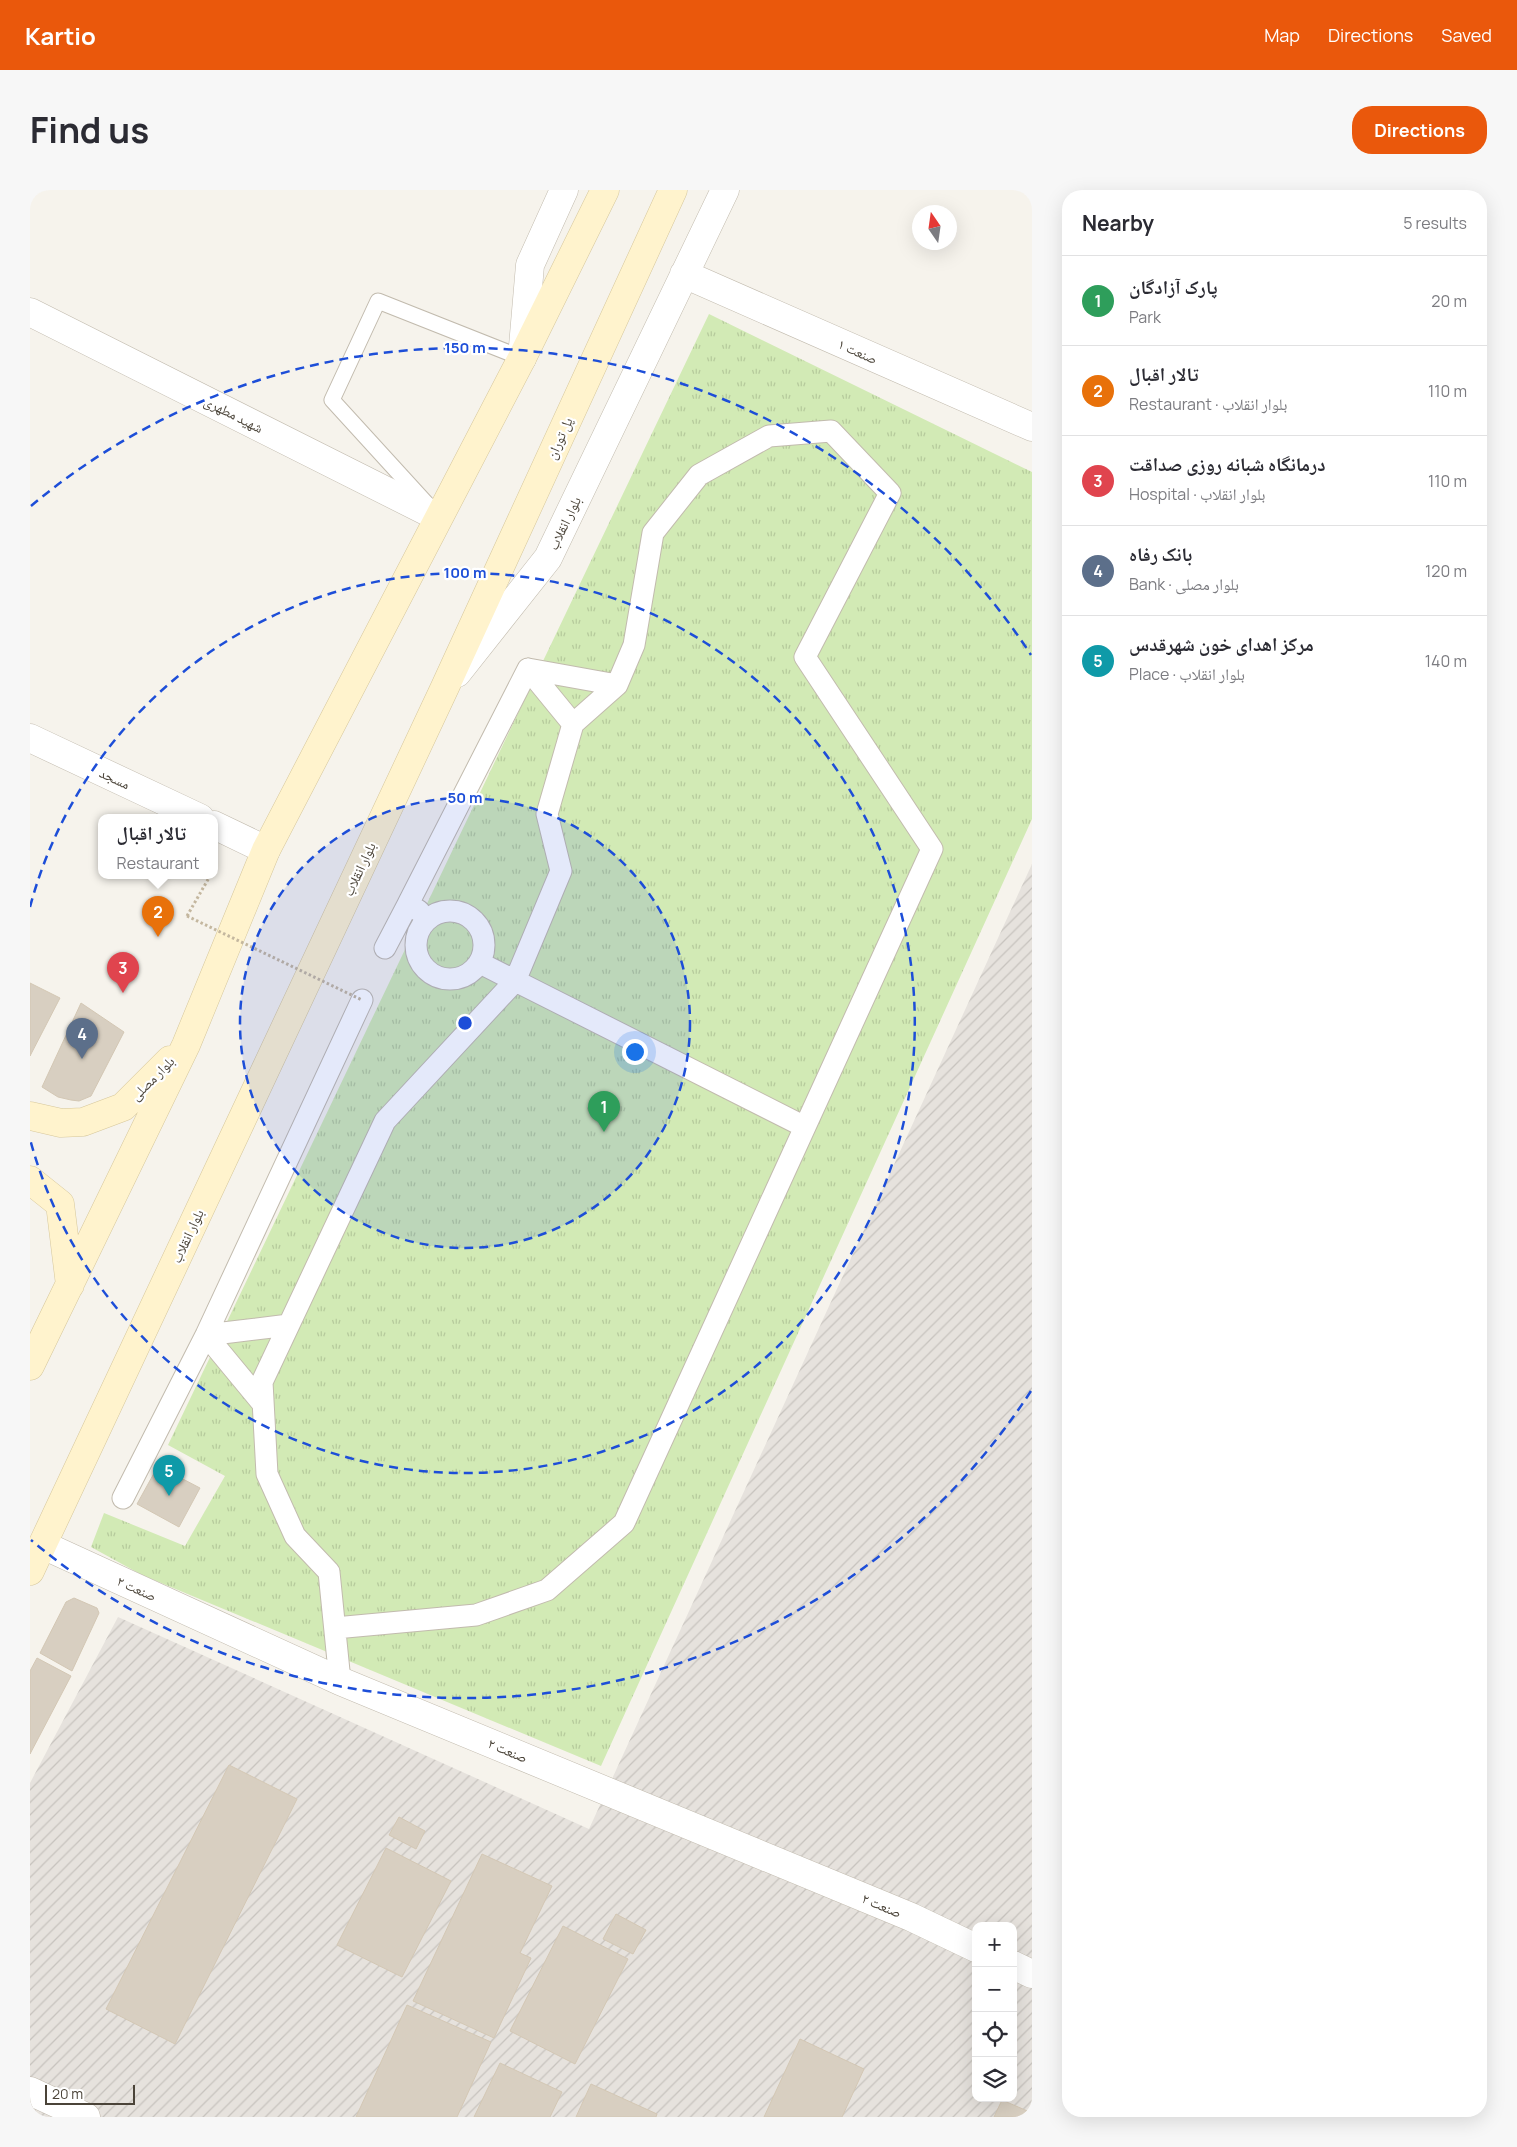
<!DOCTYPE html>
<meta charset="utf-8">
<style>
body{margin:0;font-family:Manrope,"Noto Naskh Arabic",sans-serif;background:#f7f7f7;color:#2b2b33}
.controls{position:absolute;right:15px;bottom:15px;display:grid;overflow:hidden;border-radius:10px;box-shadow:0 5px 20px #0002}
.controls button{width:45px;height:45px;display:grid;place-items:center;padding:0;border:0;border-bottom:1px solid #e1e1e2;background:#fff;color:#2b2b33;font:25px sans-serif}
.compass{position:absolute;left:882px;top:15px;width:45px;height:45px;border-radius:50%;background:#fff;box-shadow:0 5px 20px #0002;rotate:347deg}
.scale{position:absolute;left:15px;bottom:12px;width:90px;box-sizing:border-box;padding-left:5px;border:2px solid #4b4439;border-top:0;font-size:14px;line-height:18px;white-space:nowrap;color:#4b4439;-webkit-text-stroke:4px #fff;paint-order:stroke}
.you{position:absolute;left:604px;top:861px;width:18px;height:18px;margin:-12px;border:4px solid #fff;border-radius:50%;background:#1a73e8;box-shadow:0 0 0 8px #1a73e833}
.badge{display:grid;place-items:center;width:32px;height:32px;border-radius:50%;background:#ea580c;color:#fff;font-size:16px;font-weight:700}
.pin{position:absolute;translate:-50% -41px;filter:drop-shadow(0 1px 2px #0008)}
.pin::after{content:'';position:absolute;top:26px;width:18px;height:15px;background:inherit;clip-path:polygon(0 0,100% 0,50% 100%)}
.popup{position:absolute;left:68px;top:624px;width:120px;height:65px;box-sizing:border-box;display:grid;place-content:center;border-radius:10px;background:#fff;filter:drop-shadow(0 1px 4px #0005);font-size:16px;white-space:nowrap;color:#7c7c81}
.popup b{font-size:19px;color:#2b2b33}
.popup::after{content:'';position:absolute;left:50%;top:100%;margin-left:-10px;border:10px solid transparent;border-top-color:#fff}
.list{margin:0;padding:0;list-style:none}
h2{display:flex;justify-content:space-between;align-items:center;height:65px;margin:0;padding:0 20px;font-size:21px}
h2 small{font-size:16px;font-weight:400;color:#7c7c81}
.list li{display:grid;grid-template-columns:32px 1fr auto;gap:15px;align-items:center;box-sizing:border-box;height:90px;padding:0 20px;border-top:1px solid #e1e1e2}
.list b{display:block;font-size:19px;white-space:nowrap}
.list p{margin:0;font-size:16px;white-space:nowrap;color:#7c7c81}
.list em{font-size:16px;font-style:normal;color:#7c7c81}
.icon{flex:none;width:28px;height:28px;fill:none;stroke:currentColor;stroke-width:2;stroke-linecap:round;stroke-linejoin:round}
.map{position:relative;flex:none;width:1002px;height:1927px;overflow:hidden;border-radius:20px}
header{display:flex;align-items:center;gap:30px;box-sizing:border-box;height:70px;padding:0 25px;background:#ea580c;color:#fff}
header strong{font-size:24px}
nav{display:flex;gap:28px;margin-inline-start:auto;font-size:18px}
.intro{display:flex;align-items:center;justify-content:space-between;box-sizing:border-box;height:120px;padding:0 30px}
h1{margin:0;font-size:35px}
.button{padding:12px 22px;border-radius:20px;background:#ea580c;color:#fff;font-size:18px;font-weight:700}
main{display:flex;gap:30px;padding:0 30px}
aside{flex:1;background:#fff;border-radius:20px;box-shadow:0 5px 20px #0002}
.map>svg:first-child{display:block}
.industrial{fill:url(#industrial-furrows);fill-rule:evenodd}
.park{fill:url(#park-tufts)}
.building{fill:#d8cfc1;stroke:#d3c7b4}
.lines{fill:none;stroke-linecap:round;stroke-linejoin:round}
.service-casing{stroke:#c2bbae;stroke-width:17}
.pedestrian-casing{stroke:#c2bbae;stroke-width:23}
.minor-casing{stroke:#c2bbae;stroke-width:29}
.tertiary-casing{stroke:#c2bbae;stroke-width:29}
.secondary-casing{stroke:#d6c79b;stroke-width:29}
.path{stroke:#c4b79f;stroke-width:3;stroke-dasharray:2.5 2.5;stroke-linecap:butt}
.service{stroke:#fff;stroke-width:15}
.pedestrian{stroke:#fff;stroke-width:21}
.minor{stroke:#fff;stroke-width:28}
.tertiary{stroke:#fff;stroke-width:28}
.secondary{stroke:#fff3cd;stroke-width:28}
.path-bridge{stroke:#c4b79f;stroke-width:3;stroke-dasharray:2.5 2.5;stroke-linecap:butt}
.ring{fill:none;stroke:#1d4ed8;stroke-width:2.5;stroke-dasharray:9 6}
.labels{text-anchor:middle;dominant-baseline:central;stroke-width:4.5;stroke-linejoin:round;paint-order:stroke}
.street-label{font-size:14px;fill:#4b4439;stroke:#fff}
.centre{fill:#1d4ed8;stroke:#fff;stroke-width:2.5}
.ring-label{font-size:15px;text-anchor:middle;font-weight:bold;fill:#1d4ed8;stroke:#fff;stroke-width:4.5;stroke-linejoin:round;paint-order:stroke}
</style>
<header>
<strong>Kartio</strong>
<nav><a>Map</a><a>Directions</a><a>Saved</a></nav>
</header>
<div class="intro"><h1>Find us</h1><a class="button">Directions</a></div>
<main>
<div class="map">
<svg width="1002" height="1927" viewBox="0 0 1002 1927">
<defs>
<pattern id="industrial-furrows" width="10" height="10" patternUnits="userSpaceOnUse" patternTransform="scale(1.25)"><rect width="10" height="10" fill="#e6e2dd"/><path d="M-1 1l2-2M0 10L10 0M9 11l2-2" fill="none" stroke="#c7c3be"/></pattern>
<pattern id="park-tufts" width="24" height="20" patternUnits="userSpaceOnUse" patternTransform="scale(1.25)"><rect width="24" height="20" fill="#d2eab5"/><path d="M3 7l-1-3M5 7V3M7 7l1-3M15 17l-1-3M17 17v-4M19 17l1-3" fill="none" stroke="#b6ca9c"/></pattern>
</defs>
<rect width="100%" height="100%" fill="#f6f3ec"/>
<path class="industrial" d="M1002,674V1927H0V1593L88,1427L559,1639ZM946,1736H983V1908H946Z"/>
<path class="park" d="M679,124L1002,282V629L571,1576L112,1385L61,1357L74,1323L155,1356L195,1286L138,1255Z"/>
<path class="building" d="M0,793L30,808L0,866Z
M51,813L94,842L61,906L49,911L41,910L28,907L12,897Z
M128,1276L170,1298L149,1337L107,1314Z
M44,1408L67,1418L69,1423L42,1481L10,1463L36,1412Z
M7,1468L41,1486L0,1564V1481Z
M199,1575L267,1609L145,1854L76,1819Z
M369,1627L395,1641L386,1659L359,1645Z
M356,1658L421,1691L372,1787L307,1755Z
M452,1664L522,1696L490,1763L501,1768L464,1848L383,1811Z
M586,1724L616,1740L603,1764L573,1749Z
M533,1736L598,1769L545,1874L480,1841Z
M377,1815L461,1852L427,1927H326Z
M770,1849L834,1879L812,1927H734Z
M470,1873L532,1902L520,1927H444Z
M561,1894L627,1924L626,1927H546Z
M972,1910L1002,1923V1927H964Z"/>
<g class="lines">
<defs>
<path id="service" d="M396,313L302,210L348,111L492,168"/>
<path id="pedestrian" d="M498,479L587,495
M386 755a34 34 0 1 1 68 0a34 34 0 1 1-68 0Z
M355,758L378,714L389,721
M450,773L775,937
M176,1145L233,1214
M176,1145L259,1135
M93,1308L176,1145L332,810
M305,1438L446,1425L517,1400L594,1333L902,659L775,467L860,303L801,241L739,246L669,285L623,343L604,455L587,495L543,534L498,479L378,714
M310,1491L299,1382L265,1346L237,1284L232,1192L355,931L485,791L531,681L517,624L543,534"/>
<path id="minor" d="M0,122L408,327
M0,548L170,628
M184,635L236,660
M13,1355L310,1491L881,1727L946,1758
M983,1775L1002,1784
M0,1901L56,1927"/>
<path id="tertiary" d="M654,84L1002,237
M492,168L500,75L534,0
M427,483L518,368L695,0"/>
<path id="secondary" d="M0,926L31,933L53,932L93,917L140,870
M0,990L30,1014L40,1095
M0,1176L156,855L236,660L492,168L575,0
M0,1381L415,497L643,0"/>
</defs>
<use href="#service" class="service-casing"/>
<use href="#pedestrian" class="pedestrian-casing"/>
<use href="#minor" class="minor-casing"/>
<use href="#tertiary" class="tertiary-casing"/>
<use href="#secondary" class="secondary-casing"/>
<path class="path" d="M157,726L180,686"/>
<use href="#service" class="service"/>
<use href="#pedestrian" class="pedestrian"/>
<use href="#minor" class="minor"/>
<use href="#tertiary" class="tertiary"/>
<use href="#secondary" class="secondary"/>
<path class="path-bridge" d="M157,726L332,810"/>
</g>
<circle cx="435" cy="833" r="225" fill="#1d4ed8" fill-opacity=".12"/>
<g class="ring">
<circle cx="435" cy="833" r="225"/>
<path d="M0 717A450 450 0 1 1 0 949"/>
<path d="M1001 1201A675 675 0 0 1 1 1350M1 316A675 675 0 0 1 1001 465"/>
</g>
<g class="labels">
<g class="street-label">
<text transform="translate(828 161) rotate(24)">صنعت ۱</text>
<text transform="translate(204 224) rotate(27)">شهید مطهری</text>
<text transform="translate(529 248) rotate(-66)">پل توران</text>
<text transform="translate(534 333) rotate(-64)">بلوار انقلاب</text>
<text transform="translate(85 588) rotate(25)">مسجد</text>
<text transform="translate(329 679) rotate(-65)">بلوار انقلاب</text>
<text transform="translate(122 888) rotate(-45)">بلوار مصلی</text>
<text transform="translate(157 1046) rotate(-65)">بلوار انقلاب</text>
<text transform="translate(107 1398) rotate(24)">صنعت ۲</text>
<text transform="translate(478 1560) rotate(23)">صنعت ۲</text>
<text transform="translate(852 1715) rotate(23)">صنعت ۲</text>
</g>
</g>
<circle cx="435" cy="833" r="8" class="centre"/>
<g class="ring-label">
<text x="435" y="163">150 m</text>
<text x="435" y="388">100 m</text>
<text x="435" y="613">50 m</text>
</g>
</svg>
<div class="controls">
<button>+</button>
<button>−</button>
<button><svg class="icon" aria-label="locate" viewBox="0 0 24 24"><circle cx="12" cy="12" r="6"/><path d="M12 2v4M12 18v4M2 12h4M18 12h4"/></svg></button>
<button><svg class="icon" aria-label="layers" viewBox="0 0 24 24"><path d="M12 4l9 5-9 5-9-5zM3 14l9 5 9-5"/></svg></button>
</div>
<svg class="compass" viewBox="-18 -18 36 36"><path d="M0-13l5 13h-10z" fill="#e53935"/><path d="M0 13l5-13h-10z" fill="#7c7c81"/></svg>
<div class="scale">20 m</div>
<div class="you"></div>
<div class="pin badge" style="left:574px;top:942px;background:#2e9e5b">1</div>
<div class="pin badge" style="left:128px;top:747px;background:#e8710a">2</div>
<div class="popup"><b>تالار اقبال</b>Restaurant</div>
<div class="pin badge" style="left:93px;top:803px;background:#e0444e">3</div>
<div class="pin badge" style="left:52px;top:869px;background:#5c6f8a">4</div>
<div class="pin badge" style="left:139px;top:1306px;background:#0f9aa8">5</div>
</div>
<aside>
<h2>Nearby<small>5 results</small></h2>
<ul class="list">
<li><span class="badge" style="background:#2e9e5b">1</span><div><b>پارک آزادگان</b><p>Park</p></div><em>20 m</em></li>
<li><span class="badge" style="background:#e8710a">2</span><div><b>تالار اقبال</b><p>Restaurant · بلوار انقلاب</p></div><em>110 m</em></li>
<li><span class="badge" style="background:#e0444e">3</span><div><b>درمانگاه شبانه روزی صداقت</b><p>Hospital · بلوار انقلاب</p></div><em>110 m</em></li>
<li><span class="badge" style="background:#5c6f8a">4</span><div><b>بانک رفاه</b><p>Bank · بلوار مصلی</p></div><em>120 m</em></li>
<li><span class="badge" style="background:#0f9aa8">5</span><div><b>مرکز اهدای خون شهرقدس</b><p>Place · بلوار انقلاب</p></div><em>140 m</em></li>
</ul>
</aside>
</main>
